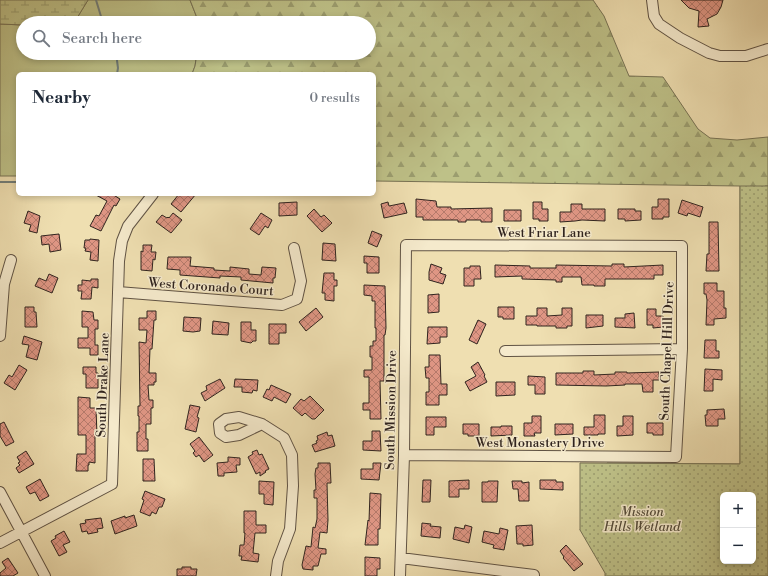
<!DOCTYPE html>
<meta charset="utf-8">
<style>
body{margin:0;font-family:"Libre Bodoni",serif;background:#f6f6f7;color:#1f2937}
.controls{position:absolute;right:12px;bottom:12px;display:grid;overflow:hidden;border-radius:6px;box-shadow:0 2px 6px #0003}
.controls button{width:36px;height:36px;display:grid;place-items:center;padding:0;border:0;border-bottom:1px solid #e0e1e3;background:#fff;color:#1f2937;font:20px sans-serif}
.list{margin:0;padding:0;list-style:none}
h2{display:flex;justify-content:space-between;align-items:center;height:52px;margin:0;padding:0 16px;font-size:17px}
h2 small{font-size:13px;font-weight:400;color:#747a83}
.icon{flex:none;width:22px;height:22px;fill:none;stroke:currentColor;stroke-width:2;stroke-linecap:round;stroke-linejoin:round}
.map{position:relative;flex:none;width:768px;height:576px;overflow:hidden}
.search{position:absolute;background:#fff;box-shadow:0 2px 6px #0003;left:16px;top:16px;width:360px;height:44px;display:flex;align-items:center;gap:10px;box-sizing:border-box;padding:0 14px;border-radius:22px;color:#747a83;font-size:15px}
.panel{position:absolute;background:#fff;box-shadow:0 2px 6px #0003;left:16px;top:72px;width:360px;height:124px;border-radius:6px}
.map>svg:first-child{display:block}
.green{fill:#bec188;stroke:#777254}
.forest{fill:url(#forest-firs);stroke:#777254}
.wetland{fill:url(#wetland-marsh);stroke:#777254}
.park{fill:url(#park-dots);stroke:#777254;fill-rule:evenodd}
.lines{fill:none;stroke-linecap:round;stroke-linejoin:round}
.stream{stroke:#727e7a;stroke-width:2}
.building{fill:url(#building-cross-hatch);stroke:#30241f}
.minor-casing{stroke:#605344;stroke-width:12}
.minor{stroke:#f5eacc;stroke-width:10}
.labels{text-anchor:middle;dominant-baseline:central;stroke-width:3;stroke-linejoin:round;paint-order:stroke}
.street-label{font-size:13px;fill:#30241f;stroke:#f5eacc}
.park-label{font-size:13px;font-style:italic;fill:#544b39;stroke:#f5eacc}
</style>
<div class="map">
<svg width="768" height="576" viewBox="0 0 768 576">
<defs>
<pattern id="forest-firs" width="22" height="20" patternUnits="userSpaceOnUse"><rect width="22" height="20" fill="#bec188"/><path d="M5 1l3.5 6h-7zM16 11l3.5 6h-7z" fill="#9b9d6f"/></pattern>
<pattern id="wetland-marsh" width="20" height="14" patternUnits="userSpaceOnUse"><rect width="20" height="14" fill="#bec188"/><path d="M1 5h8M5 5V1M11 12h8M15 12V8" fill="none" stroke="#9b9d6f"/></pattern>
<pattern id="park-dots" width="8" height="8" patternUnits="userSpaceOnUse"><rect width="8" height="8" fill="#bec188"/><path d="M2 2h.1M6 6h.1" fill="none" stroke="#9b9d6f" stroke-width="1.8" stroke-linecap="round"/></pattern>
<pattern id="building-cross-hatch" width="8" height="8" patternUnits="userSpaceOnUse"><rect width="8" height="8" fill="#df9684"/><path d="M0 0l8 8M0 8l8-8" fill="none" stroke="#b57a6b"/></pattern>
</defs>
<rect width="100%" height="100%" fill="#efdfb1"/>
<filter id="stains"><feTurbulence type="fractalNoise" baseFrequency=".005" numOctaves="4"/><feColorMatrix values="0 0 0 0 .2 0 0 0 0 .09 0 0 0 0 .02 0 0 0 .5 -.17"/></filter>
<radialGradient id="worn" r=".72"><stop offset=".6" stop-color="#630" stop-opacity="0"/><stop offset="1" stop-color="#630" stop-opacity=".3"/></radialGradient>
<path class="green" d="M88,0H190L199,23H61L77,18Z
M0,24L23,25V53H197L195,66L192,74H18V176H0Z"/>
<path class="forest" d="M190,0H593L604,16L629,76L663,77L698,129L710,138L737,140L768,137V186H765L768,193V457L723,495V561H753L768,576H638L580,530L607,463L740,464V186L374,181V74H192L195,66L197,53H369V23H199Z"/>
<path class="wetland" d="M0,0H88L77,18L61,23H23V25L0,24Z"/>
<path class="park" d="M740,186H768V576H605V573L580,530V463L740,464ZM723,495H753V561H723Z"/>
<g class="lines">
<path class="stream" d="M96,0L103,23
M116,53L118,68L117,74
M0,182H18"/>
</g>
<path class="building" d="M681,0H723L721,7L717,14L707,19L709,26L698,27L699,11L689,8Z
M94,194H112L120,199L116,206L114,205L101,231L90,226L96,215L99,216L107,201Z
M179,194H196L181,212L171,204Z
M416,199L436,201L437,207H451V209L492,208V222H481V220H466V222H458V220H423V217H416Z
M658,199H669V217H663V219H652V207H658Z
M682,200L703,207L700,217L688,213L687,216L678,213Z
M297,202V215L279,216V203Z
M388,202L389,206L404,203L407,213L384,218L381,204Z
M533,202H542V209H548V221H539V219H533Z
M571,204H582V209H605V221L582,220L575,221L560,222V212H571Z
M314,209L321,217L324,215L332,223L322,232L307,216Z
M618,209H635V211H641V220L625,221V219H618Z
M504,210H521V221H504Z
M28,211L40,216L37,233L29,231L31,225L24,223Z
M173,213L182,220L171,233L156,222L162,215L167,218L168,217L169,218Z
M261,213L272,220L268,228L265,226L259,235L250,229Z
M709,222H718L719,271H706L707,254H709Z
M372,231L382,235L377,247L368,243Z
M59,234L61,250L50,252L49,244L42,245L41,236Z
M90,239L99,240L98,261L90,260L91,252L85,251L86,248H84L85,240H90Z
M323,243L335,244L336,261L322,260Z
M143,245H152L151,252H156L155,260L153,259L152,271L141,270V251L143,252Z
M364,256L379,257V273H367V263H364Z
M168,257H191L190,266L214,268V270L230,271V267L249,269V274L261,275L262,267L276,268L275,278H273V283L241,280V277L220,276V278L180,275V270L167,269Z
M431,264L442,268L440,273L446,275L443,284L429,280V272Z
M612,264H624V267L663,265V275H654V279H605V286H594V285H582L581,277H562V282H556V280L522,279V276L495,277V265L530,266V268H556V265L612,266Z
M470,266H480L481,279H474V286H464V268H470Z
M324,273H334V280H337V286H334V301L325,300V293H322Z
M49,274L58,278L52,293L35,286L39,278L46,281Z
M91,279H98V288L92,287L91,299H81L82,291H78V285H82V280L91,281Z
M704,283H717V291H724V308H726V318L714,319V325H706L707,300L706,294H704Z
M364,285L385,286L386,328L385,335H384V381H380L381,419H370V410H363V403H369V377H364V370H372V357H370V346H373V341H376V328H375V301H372V296L364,295Z
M439,294V312L428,313V295Z
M25,307H34V312H36L37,327H25Z
M498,307H514V319H503V317H498Z
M316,308L323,317L306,331L299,322Z
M537,308H547V316L562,315V308H572V326H567V328H556V326H537V325H526V316H537Z
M647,309H656V316H663V327L653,328V325H647Z
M82,311L93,312L94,320H98V329H95V345H98V355H90V348H78V338H88V327H82Z
M147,311H156V320H154L152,349H150L149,373H156V382H154V385H148L149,400H153V408H151V424H146V439H148V451H137V432H139V416H138V406H140L139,342L146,343L147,330H139V318H147Z
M634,313L635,328L615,327V318H625V314Z
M586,315H603V326L586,328Z
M184,317L201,318L200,331L193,332L183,331Z
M478,320L486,324L477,344L469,340Z
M213,321L229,323L228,335L212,334Z
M241,322H251V330H256V341H253L251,343L241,341Z
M269,324H286V333H279V344H269Z
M428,327H447V337H440V343L427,344Z
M24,336L42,342L37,360L26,357L29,345L22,344Z
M705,340H716V351H719V358H704Z
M429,355H440L441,384H447V395H439V405H426V392H429V378H426L425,367H429Z
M478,362L485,375L484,376L487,382L470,391L465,382L476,376L471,367Z
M19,365L27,370L15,390L4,383L9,375L12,377Z
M83,367H96V373H98V388H86V374H83Z
M705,369L722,370V380L713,379V391H704Z
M583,371H594V375L615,374V372H627V373L659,372V380H653V392H643L642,384H625V385L606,386L556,385V373H583Z
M528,376L545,377V394H535V385H528Z
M220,379L225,388L205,401L201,393L207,390L206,386Z
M235,379L258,380L257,391L253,390L252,393L242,392V387H234Z
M496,382H515V395L496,396Z
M271,385L291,394L286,403L274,397L272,401L263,397L267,389L269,390Z
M310,396L324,410L315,419H312L305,413L302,416L293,408L301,399L304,401Z
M78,397L90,398V408H96L97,436H95V463L89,462V465H88V471H76L77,454H86V435H78Z
M190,405L200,407L197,417L199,418L196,432L185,429Z
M724,409L725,419H718V426H706L705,415H707V410Z
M594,415H605V434H598V435H584V427H594Z
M532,416H541V433H534L535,436H524V423H532Z
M623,416H633V435L617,436V426H623Z
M426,417H446V427H434V435H426Z
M4,422L14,442L6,446L0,436V424Z
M647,423H663V435H653V433H647Z
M463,424H479V436H468V434H463Z
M555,424H573V434L555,435Z
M501,426H512V435L491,436V427H501Z
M372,431H380L381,451L363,450V441H372Z
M327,432L328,436L332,435L335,446L315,452L312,445L317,443L316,441L318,440L317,436Z
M199,437L213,455L204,462L199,455L196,457L193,453L195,451L190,444Z
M257,450L259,455L262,454L269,469L265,471L266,472L260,476V472L256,474L248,457L253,454L252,452Z
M26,451L34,464L19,473L16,468L20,465L18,463L20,462L17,457Z
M228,457L240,458V465H236L237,472L224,473V476H218L217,463L228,462Z
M143,459H154L155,481H143Z
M318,463H330L331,483H327L328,520L327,533L320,532L318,548L326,549V554H321L318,566H313V570L303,569L302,565L306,546L311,547L313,527L315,528L317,519V498H314V490H316L315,474L316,468H318Z
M373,463H381L379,480L361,479V469H373Z
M40,479L49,496L40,501L35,492L30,494L26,487Z
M423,480H431L430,502H422Z
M469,480V489H459V497H449V481Z
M540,480H556V482H563V490L540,489Z
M259,481L274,482L273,505L264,504V494H259Z
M488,481H498L497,502H482V482H488Z
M512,481H522V483L529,482V501H519L518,489H513Z
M145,491L165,499L162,507H159L156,514L152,512L150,516L140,512L144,500L142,499Z
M370,493L381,494L380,529H378V545H365L368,520L369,521Z
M244,511H256V525H266V533H255L253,553L259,554L258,562L241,560L242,556H239L240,545H244L245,533H244Z
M134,515L137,526L115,534L111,521L125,516V518Z
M101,518L103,528L97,529L98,532L88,534L87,531L82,532L80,524L86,523L85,520Z
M422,523L431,524L430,526L441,527L440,538L421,536Z
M465,525L472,527L469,543L453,539L455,527L464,529Z
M532,525L533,545L523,546V544H517L516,526Z
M500,528L508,530L504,550L493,548L494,545L482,542L484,531L499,534Z
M64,531L70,542L63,545L67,552L59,556L51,541L56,538L55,536Z
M566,545L583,564L574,571L563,558L564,557L560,551Z
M365,557L380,558V569H377V576H365Z
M8,558L18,573L13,576H0V573L6,568L2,562Z
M182,567H191V569H197L196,576H177V569H182Z"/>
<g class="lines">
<defs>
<path id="minor" d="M652,0L654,16L659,24L680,38L709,53L720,56H746L768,49
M118,292L282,305L297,299L301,281L294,248
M0,336L4,284L11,260
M505,351L682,349
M262,424L239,435L226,437L220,433L219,424L226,419L239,417L262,424L284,438L292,455L293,486L290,529L278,561L276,576
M0,492L45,576
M0,543L112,484L119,261L122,241L128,226L153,194
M401,558L534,575
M400,576L404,455L406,245L682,246V349L676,457L404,455"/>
</defs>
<use href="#minor" class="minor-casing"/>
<use href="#minor" class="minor"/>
</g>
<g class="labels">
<g class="street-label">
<text x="544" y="233">West Friar Lane</text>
<text transform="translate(211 287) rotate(4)">West Coronado Court</text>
<text transform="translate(667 351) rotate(-88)">South Chapel Hill Drive</text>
<text transform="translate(103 385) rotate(-88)">South Drake Lane</text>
<text transform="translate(391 410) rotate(-89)">South Mission Drive</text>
<text x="540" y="443">West Monastery Drive</text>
</g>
<g class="park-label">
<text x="642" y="512">Mission<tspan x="642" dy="15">Hills Wetland</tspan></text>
</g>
</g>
<rect width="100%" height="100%" filter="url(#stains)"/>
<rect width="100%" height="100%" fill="url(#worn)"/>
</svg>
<div class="controls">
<button>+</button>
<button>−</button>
</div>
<div class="search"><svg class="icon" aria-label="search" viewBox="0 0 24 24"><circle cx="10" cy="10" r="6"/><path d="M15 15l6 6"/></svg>Search here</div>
<section class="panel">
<h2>Nearby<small>0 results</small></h2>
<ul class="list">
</ul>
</section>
</div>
